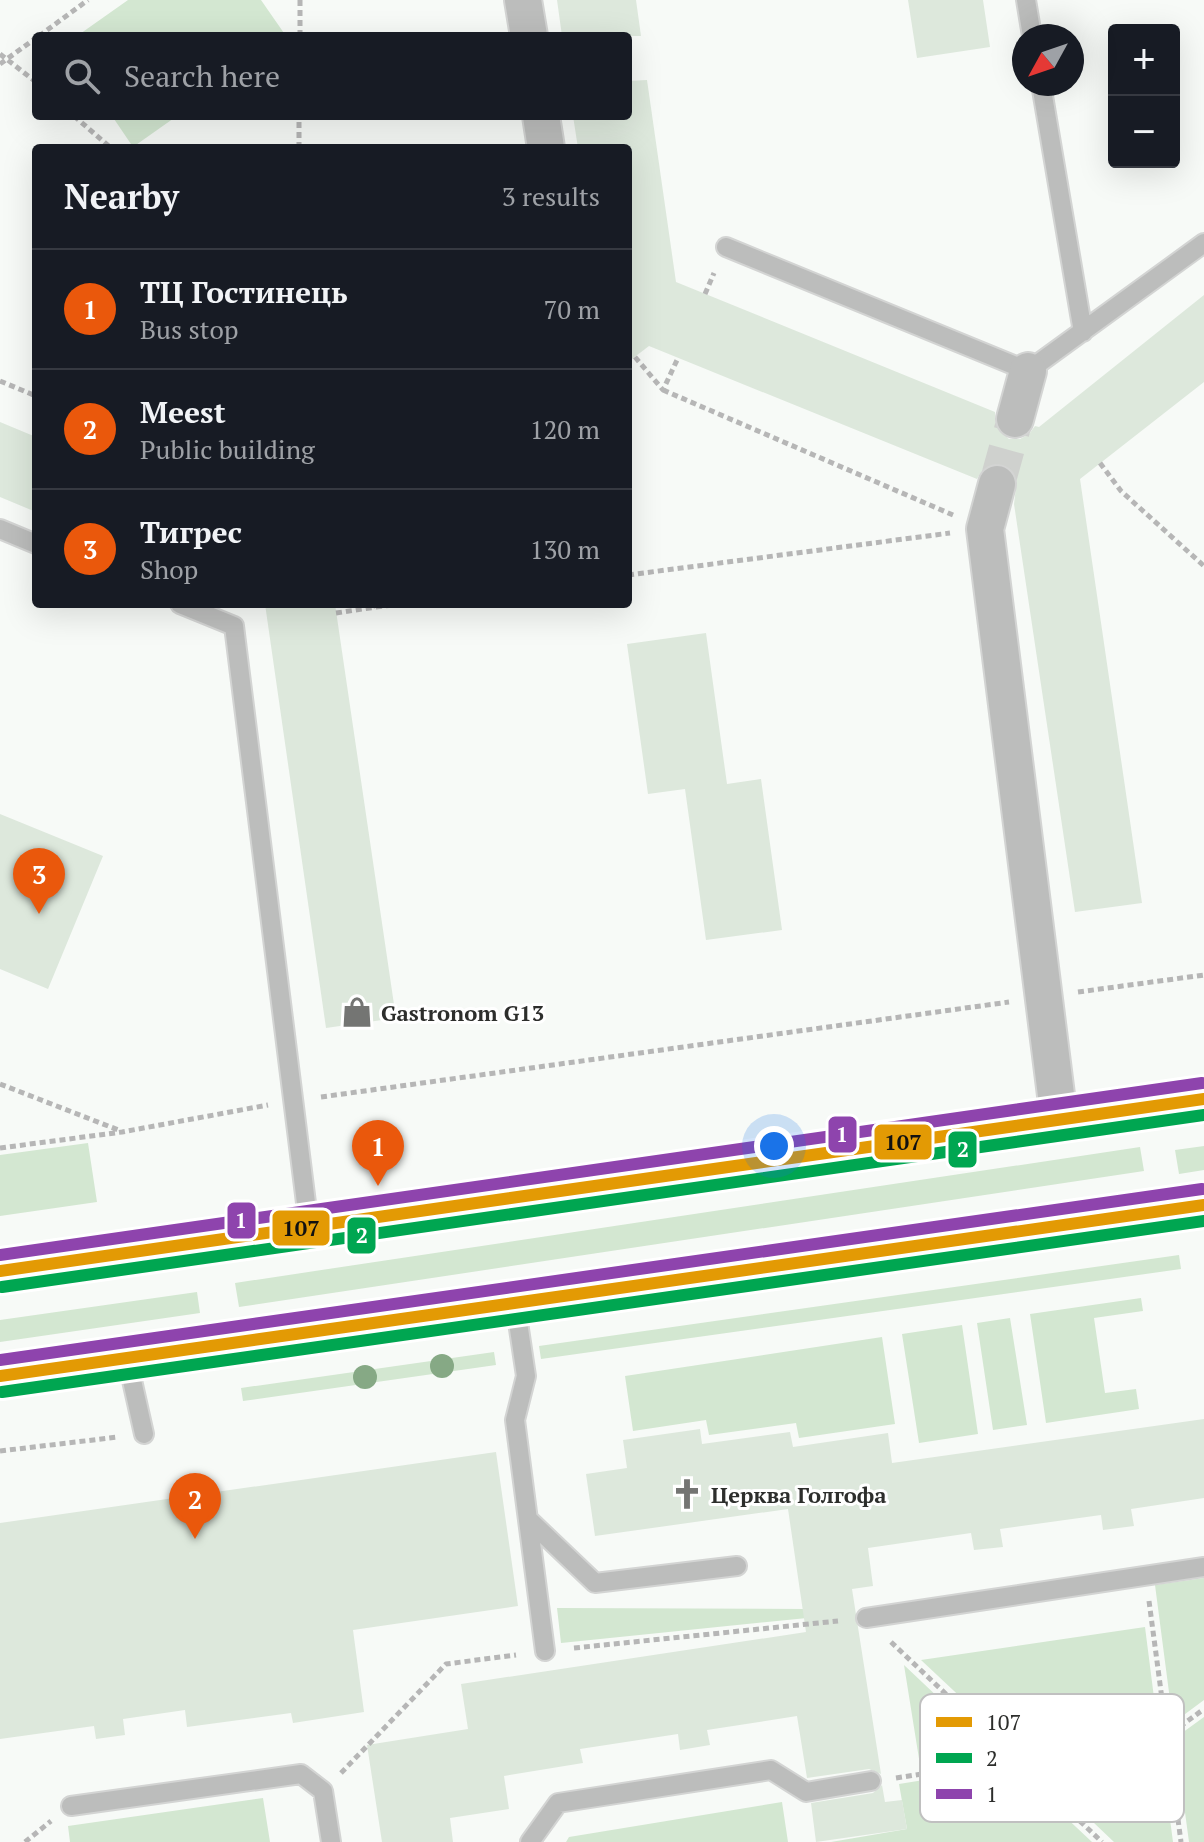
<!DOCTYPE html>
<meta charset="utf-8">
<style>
body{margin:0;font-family:"PT Serif",serif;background:#20242c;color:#f1f3f6}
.controls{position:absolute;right:24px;top:24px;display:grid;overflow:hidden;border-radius:8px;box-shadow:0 8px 32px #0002}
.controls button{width:72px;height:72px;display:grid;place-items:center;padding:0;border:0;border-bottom:2px solid #363941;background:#171b24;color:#f1f3f6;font:40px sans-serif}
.compass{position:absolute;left:1012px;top:24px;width:72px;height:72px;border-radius:50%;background:#171b24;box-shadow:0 8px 32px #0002;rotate:230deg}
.you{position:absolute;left:774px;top:1146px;width:28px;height:28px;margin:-20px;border:6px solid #fff;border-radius:50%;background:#1a73e8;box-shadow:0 0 0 12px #1a73e833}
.badge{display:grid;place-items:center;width:52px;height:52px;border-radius:50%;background:#ea580c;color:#fff;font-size:26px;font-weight:700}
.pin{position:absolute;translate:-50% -66px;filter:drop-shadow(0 2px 4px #0008)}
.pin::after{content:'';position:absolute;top:42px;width:28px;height:24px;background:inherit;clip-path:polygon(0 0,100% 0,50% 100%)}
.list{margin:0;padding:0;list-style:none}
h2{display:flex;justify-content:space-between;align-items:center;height:104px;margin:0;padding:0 32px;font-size:34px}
h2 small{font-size:26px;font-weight:400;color:#9ea1a6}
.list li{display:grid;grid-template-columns:52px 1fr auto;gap:24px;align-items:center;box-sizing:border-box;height:120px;padding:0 32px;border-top:2px solid #363941}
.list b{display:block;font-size:30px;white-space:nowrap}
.list p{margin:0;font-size:26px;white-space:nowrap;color:#9ea1a6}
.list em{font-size:26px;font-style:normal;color:#9ea1a6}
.icon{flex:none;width:44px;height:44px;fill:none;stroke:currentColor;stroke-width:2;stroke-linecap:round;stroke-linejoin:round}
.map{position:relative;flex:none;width:1204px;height:1842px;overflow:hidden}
.search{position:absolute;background:#171b24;box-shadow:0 8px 32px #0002;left:32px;top:32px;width:600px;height:88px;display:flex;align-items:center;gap:20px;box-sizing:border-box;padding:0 28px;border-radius:8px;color:#9ea1a6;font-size:30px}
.panel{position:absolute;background:#171b24;box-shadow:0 8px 32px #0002;left:32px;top:144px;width:600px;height:464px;border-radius:8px}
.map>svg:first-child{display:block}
.green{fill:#d3e7d1}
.building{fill:#dde8dc}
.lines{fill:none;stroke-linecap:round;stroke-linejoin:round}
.minor-tunnel{stroke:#cfd1ce;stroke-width:36;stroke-dasharray:36 18;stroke-linecap:butt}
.service-casing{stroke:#d3d4d3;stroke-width:22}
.minor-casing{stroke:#d3d4d3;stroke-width:40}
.secondary-casing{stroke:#d3d4d3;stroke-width:48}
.path{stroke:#b6b6b6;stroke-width:5;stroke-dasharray:6 4;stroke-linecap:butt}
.service{stroke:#bcbdbc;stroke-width:18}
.minor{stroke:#bcbdbc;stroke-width:36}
.secondary{stroke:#bbbcbc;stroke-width:44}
.bus-1-casing{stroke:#fff;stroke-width:18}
.bus-2-casing{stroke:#fff;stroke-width:18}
.bus-3-casing{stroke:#fff;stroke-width:18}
.bus-1{stroke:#e39a04;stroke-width:12}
.bus-2{stroke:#00a651;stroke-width:12}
.bus-3{stroke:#8e44ad;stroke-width:12}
.tree{fill:#86a985}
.labels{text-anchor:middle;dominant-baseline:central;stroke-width:6;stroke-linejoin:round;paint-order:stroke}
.poi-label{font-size:22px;font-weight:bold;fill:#2d2e2c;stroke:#fff;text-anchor:start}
.key{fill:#fff;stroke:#c0c0c0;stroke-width:2}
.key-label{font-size:22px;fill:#2d2e2c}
.line-badge{stroke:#fff;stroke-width:3}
.badge-label{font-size:22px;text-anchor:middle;font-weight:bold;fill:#fff}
.pale-badge-label{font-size:22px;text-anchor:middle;font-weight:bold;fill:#111}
</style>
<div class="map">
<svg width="1204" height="1842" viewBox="0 0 1204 1842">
<rect width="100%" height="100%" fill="#f7faf7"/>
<path class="green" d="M128,0H261L286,36H77Z
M112,116H177L133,147Z
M88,1143L97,1202L0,1216V1155Z
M1204,1146V1170L1179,1174L1175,1150Z
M1140,1147L1144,1171L239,1307L235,1283Z
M1179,1255L1181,1269L541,1359L539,1346Z
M197,1292L200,1313L0,1342V1320Z
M1141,1298L1143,1311L1094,1318L1105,1393L1136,1389L1139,1409L1046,1423L1030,1314Z
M1010,1318L1027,1425L993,1430L977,1323Z
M962,1325L978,1434L919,1443L902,1334Z
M882,1337L895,1424L799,1438L796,1423L709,1435L706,1420L633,1431L625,1376Z
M494,1352L496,1365L243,1401L241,1388Z
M1204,1578V1700L1173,1723L1155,1585Z
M557,1608L806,1609L807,1618L561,1643Z
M1145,1627L1158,1729L1017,1750L921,1660Z
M904,1665L997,1753L920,1765Z
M1204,1717V1842H1189L1175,1738Z
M1160,1743L1173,1842H1114L1031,1763Z
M1011,1766L1092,1842H831L907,1829L899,1784Z
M263,1798L270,1842H70L68,1826Z
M782,1802L788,1842H566L569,1837Z"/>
<path class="building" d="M557,0H636L641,36H562Z
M908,0H983L990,47L917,58Z
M647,80L676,282L995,412V425L1009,439H1020L1029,434L1035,426L1039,427L1204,295V382L1080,479L1142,903L1075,912L1014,504L1017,479L1012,470L1003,464H992L983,469L977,479L649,346L628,362V148H578L573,116H628V81Z
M0,422L36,437V512L0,497Z
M265,604H335L396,1018L326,1028Z
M706,633L727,784L761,779L782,930L706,940L685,789L648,794L627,644Z
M0,814L103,856L48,989L0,969Z
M1204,1419V1498L1131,1509L1134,1526L1103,1530L1101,1515L1000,1529L1003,1547L974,1550L971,1533L868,1548L873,1586L852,1589L881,1774L869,1769L807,1778L797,1716L707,1730L710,1745L680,1750L678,1734L580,1749L583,1763L504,1776L509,1809L450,1818L453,1842H382L367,1745L468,1729L461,1684L806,1632L788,1509L595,1536L586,1474L627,1468L623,1440L700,1429L702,1444L790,1432L793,1447L888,1433L892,1463Z
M496,1452L518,1606L353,1630L364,1712L293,1723L291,1713L187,1727L185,1710L123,1719L125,1735L96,1739L94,1726L0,1739V1523Z
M882,1785L885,1802L902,1800L907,1829L816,1842L811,1803L873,1793Z"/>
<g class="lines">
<path class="minor-tunnel" d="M997,484L1015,419"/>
<defs>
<path id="service" d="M1026,0L1032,36
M1041,84L1083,332
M726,247L1028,371L1204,243
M0,529L36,544
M180,604L234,626L309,1227
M515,1302L526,1376L515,1420L545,1651
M127,1358L144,1434
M529,1520L595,1583L737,1566
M866,1618L1204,1567
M71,1806L301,1774L323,1791L331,1842
M530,1842L558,1803L771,1770L806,1792L871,1781"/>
<path id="minor" d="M523,0L529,36
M541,116L546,148
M1015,419L1028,371
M997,484L985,529L1059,1119"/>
<path id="secondary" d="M0,1271L1204,1099
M0,1376L1204,1205"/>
</defs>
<use href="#service" class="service-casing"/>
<use href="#minor" class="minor-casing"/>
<use href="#secondary" class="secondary-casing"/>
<path class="path" d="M39,36L88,0
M300,36V0
M0,54L36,82
M0,64L36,38
M74,116L111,148
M299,148V116
M705,294L714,273
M635,357L663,390L678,358
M0,381L36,396
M663,390L953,515
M1100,463L1121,491L1204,566
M628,575L950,533
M376,607L402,604
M336,613L376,607L373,604
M1078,992L1204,975
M0,1084L121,1131
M321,1097L1009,1002
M0,1148L122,1132L268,1105
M0,1451L118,1437
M1149,1601L1181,1842
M891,1642L1102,1842
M574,1648L838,1621
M341,1773L446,1664L516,1655
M896,1778L1167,1736L1204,1709
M25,1842L51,1821"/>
<use href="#service" class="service"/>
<use href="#minor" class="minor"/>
<use href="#secondary" class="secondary"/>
<defs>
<path id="bus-1" d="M0,1271L1204,1099
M0,1376L1204,1205"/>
<path id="bus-2" d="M2,1287L1204,1115
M2,1392L1204,1221"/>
<path id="bus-3" d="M0,1255L1202,1083
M0,1360L1202,1189"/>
</defs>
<use href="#bus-1" class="bus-1-casing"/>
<use href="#bus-2" class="bus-2-casing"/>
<use href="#bus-3" class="bus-3-casing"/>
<use href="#bus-1" class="bus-1"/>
<use href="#bus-2" class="bus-2"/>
<use href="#bus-3" class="bus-3"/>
</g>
<g class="tree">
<circle cx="442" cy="1366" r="12"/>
<circle cx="365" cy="1377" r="12"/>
</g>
<defs>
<symbol id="shop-bare" viewBox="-9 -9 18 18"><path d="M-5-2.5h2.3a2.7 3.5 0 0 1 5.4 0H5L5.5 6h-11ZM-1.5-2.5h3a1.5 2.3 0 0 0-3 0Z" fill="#747573" stroke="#fff" stroke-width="2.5" paint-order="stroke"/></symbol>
<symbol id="church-bare" viewBox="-9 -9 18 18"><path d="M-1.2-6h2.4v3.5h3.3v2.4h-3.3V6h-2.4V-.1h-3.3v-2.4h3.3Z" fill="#747573" stroke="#fff" stroke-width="2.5" paint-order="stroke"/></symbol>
</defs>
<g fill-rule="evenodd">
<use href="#shop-bare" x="335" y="990" width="44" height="44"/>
<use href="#church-bare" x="665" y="1472" width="44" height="44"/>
</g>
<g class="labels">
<g class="poi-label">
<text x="381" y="1012">Gastronom G13</text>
<text x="711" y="1494">Церква Голгофа</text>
</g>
</g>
<rect x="920" y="1694" width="264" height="128" rx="12" class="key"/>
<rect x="936" y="1717" width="36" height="10" fill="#e39a04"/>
<rect x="936" y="1753" width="36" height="10" fill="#00a651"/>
<rect x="936" y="1789" width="36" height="10" fill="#8e44ad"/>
<g class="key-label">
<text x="986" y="1730">107</text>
<text x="986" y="1766">2</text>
<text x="986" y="1802">1</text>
</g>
<g class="line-badge">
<rect x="827" y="1115" width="31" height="39" rx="8" fill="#8e44ad"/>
<rect x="873" y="1123" width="60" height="38" rx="8" fill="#e39a04"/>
<rect x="947" y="1130" width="31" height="39" rx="8" fill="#00a651"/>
<rect x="226" y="1201" width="31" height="39" rx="8" fill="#8e44ad"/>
<rect x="271" y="1209" width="60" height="38" rx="8" fill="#e39a04"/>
<rect x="346" y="1216" width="31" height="39" rx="8" fill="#00a651"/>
</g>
<g class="badge-label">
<text x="842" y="1142">1</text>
<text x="963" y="1157">2</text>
<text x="241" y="1228">1</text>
<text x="362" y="1243">2</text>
</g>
<g class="pale-badge-label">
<text x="903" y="1150">107</text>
<text x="301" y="1236">107</text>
</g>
</svg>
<div class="controls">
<button>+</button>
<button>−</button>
</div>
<svg class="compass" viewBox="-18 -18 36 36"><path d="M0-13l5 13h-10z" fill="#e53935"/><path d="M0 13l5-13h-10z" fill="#9ea1a6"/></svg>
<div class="you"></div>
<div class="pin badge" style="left:378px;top:1186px">1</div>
<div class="pin badge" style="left:195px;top:1539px">2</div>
<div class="pin badge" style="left:39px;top:914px">3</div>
<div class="search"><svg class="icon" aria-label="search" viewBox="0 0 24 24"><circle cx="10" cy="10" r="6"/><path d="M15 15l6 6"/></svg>Search here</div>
<section class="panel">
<h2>Nearby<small>3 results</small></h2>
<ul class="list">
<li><span class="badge">1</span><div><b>ТЦ Гостинець</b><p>Bus stop</p></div><em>70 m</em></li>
<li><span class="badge">2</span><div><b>Meest</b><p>Public building</p></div><em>120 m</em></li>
<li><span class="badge">3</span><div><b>Тигрес</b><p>Shop</p></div><em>130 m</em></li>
</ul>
</section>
</div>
